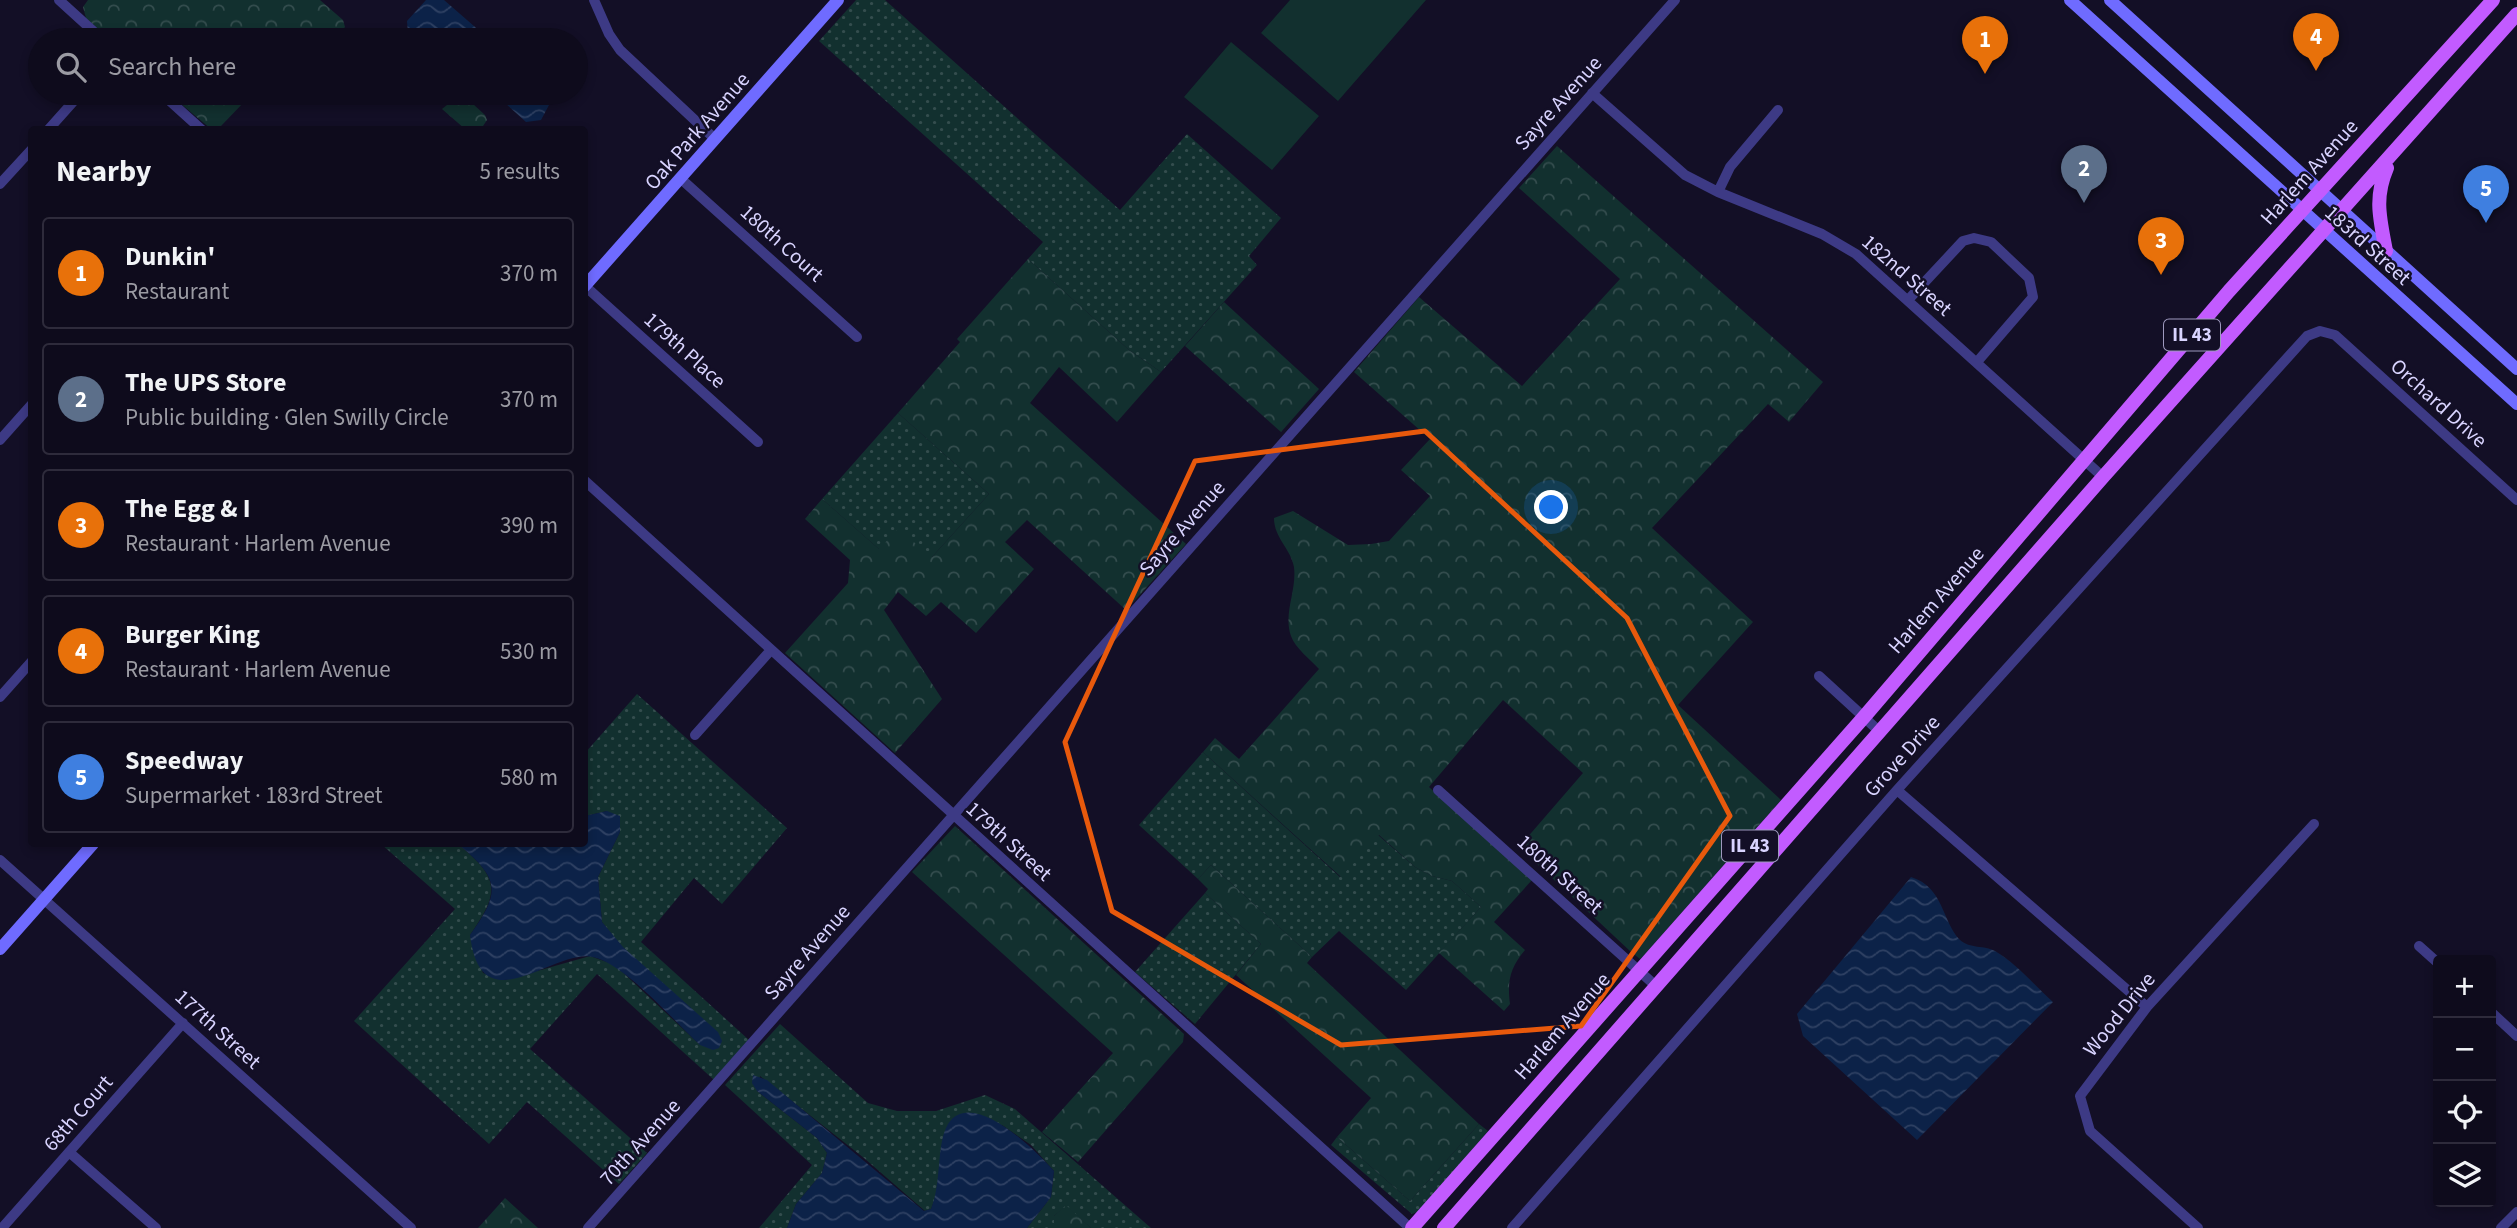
<!DOCTYPE html>
<meta charset="utf-8">
<style>
body{margin:0;font-family:"Source Sans 3",sans-serif;background:#1c1929;color:#f1f3f6}
.controls{position:absolute;right:21px;bottom:21px;display:grid;overflow:hidden;border-radius:7px;box-shadow:0 4px 10px #0003}
.controls button{width:63px;height:63px;display:grid;place-items:center;padding:0;border:0;border-bottom:2px solid #2e2b3b;background:#0e0b1c;color:#f1f3f6;font:35px sans-serif}
.you{position:absolute;left:1552px;top:508px;width:24px;height:24px;margin:-18px;border:5px solid #fff;border-radius:50%;background:#1a73e8;box-shadow:0 0 0 10px #1a73e833}
.badge{display:grid;place-items:center;width:46px;height:46px;border-radius:50%;background:#0f766e;color:#fff;font-size:23px;font-weight:700}
.pin{position:absolute;translate:-50% -58px;filter:drop-shadow(0 2px 4px #0008)}
.pin::after{content:'';position:absolute;top:37px;width:24px;height:21px;background:inherit;clip-path:polygon(0 0,100% 0,50% 100%)}
.list{margin:0;padding:0;list-style:none}
h2{display:flex;justify-content:space-between;align-items:center;height:91px;margin:0;padding:0 28px;font-size:30px}
h2 small{font-size:23px;font-weight:400;color:#9b9ba3}
.list li{display:grid;grid-template-columns:46px 1fr auto;gap:21px;align-items:center;box-sizing:border-box;height:112px;margin:0 14px 14px;padding:0 14px;border:2px solid #2e2b3b;border-radius:7px}
.list b{display:block;font-size:26px;white-space:nowrap}
.list p{margin:0;font-size:23px;white-space:nowrap;color:#9b9ba3}
.list em{font-size:23px;font-style:normal;color:#9b9ba3}
.icon{flex:none;width:38px;height:38px;fill:none;stroke:currentColor;stroke-width:2;stroke-linecap:round;stroke-linejoin:round}
.map{position:relative;flex:none;width:2517px;height:1228px;overflow:hidden}
.search{position:absolute;background:#0e0b1c;box-shadow:0 4px 10px #0003;left:28px;top:28px;width:560px;height:77px;display:flex;align-items:center;gap:18px;box-sizing:border-box;padding:0 24px;border-radius:38px;color:#9b9ba3;font-size:26px}
.panel{position:absolute;background:#0e0b1c;box-shadow:0 4px 10px #0003;left:28px;top:126px;width:560px;height:721px;border-radius:7px}
.map>svg:first-child{display:block}
.grass{fill:url(#grass-dots)}
.forest{fill:url(#forest-crowns)}
.pitch{fill:#12302f}
.water{fill:url(#water-waves)}
.lines{fill:none;stroke-linecap:round;stroke-linejoin:round}
.street{stroke:#3d3a85;stroke-width:10}
.secondary{stroke:#6f6bff;stroke-width:12}
.primary{stroke:#c25bff;stroke-width:14}
.marked{fill:none;stroke:#e8590c;stroke-width:5;stroke-linejoin:round}
.labels{text-anchor:middle;dominant-baseline:central;stroke-width:5;stroke-linejoin:round;paint-order:stroke}
.shield{fill:#130f26;stroke:#9e99be;stroke-width:2}
.shield-label{font-size:19px;font-weight:bold;fill:#d9d4ff}
.street-label{font-size:21px;fill:#d9d4ff;stroke:#130f26}
</style>
<div class="map">
<svg width="2517" height="1228" viewBox="0 0 2517 1228">
<defs>
<pattern id="grass-dots" width="8" height="8" patternUnits="userSpaceOnUse" patternTransform="scale(1.75)"><rect width="8" height="8" fill="#12302f"/><path d="M2 2h.1M6 6h.1" fill="none" stroke="#344d4e" stroke-width="1.8" stroke-linecap="round"/></pattern>
<pattern id="forest-crowns" width="20" height="18" patternUnits="userSpaceOnUse" patternTransform="scale(1.75)"><rect width="20" height="18" fill="#12302f"/><path d="M2 6a3 3 0 1 1 6 0M12 15a3 3 0 1 1 6 0" fill="none" stroke="#344d4e"/></pattern>
<pattern id="water-waves" width="16" height="10" patternUnits="userSpaceOnUse" patternTransform="scale(1.75)"><rect width="16" height="10" fill="#0c2248"/><path d="M0 5q4-4 8 0t8 0" fill="none" stroke="#2f4163"/></pattern>
</defs>
<rect width="100%" height="100%" fill="#130f26"/>
<path class="grass" d="M856,0H885L1120,210L1187,134L1281,218L1249,256L1257,265L1161,372L1129,350L1028,259L1043,242L819,41Z
M898,413L989,494L932,557L880,550L822,499Z
M637,694L787,828L722,904L694,878L641,942L749,1040L714,1080L597,974L530,1049L647,1153L619,1184L527,1102L489,1144L354,1021L455,909L381,844H458C499,878 501,891 470,935L483,973L505,980L590,956L615,965L700,1045L602,922L598,877L620,832L607,811L585,816V753Z
M1203,752L1340,877L1378,835L1415,867L1432,876L1452,881L1481,907L1406,990L1339,931L1312,957L1211,865L1198,879L1139,825Z
M1205,893L1261,944L1195,1024L1135,972Z
M780,1024L868,1103L897,1111H936L985,1095L1015,1109L1151,1228H1091L1066,1206L1054,1216V1228H1027L1051,1197L1054,1171L1031,1145L1002,1125L942,1144L937,1193L931,1209L925,1211L864,1158L760,1076L757,1091L817,1138L827,1153L822,1173L796,1204L787,1228H759L812,1165L725,1085Z
M1479,1124L1488,1131L1420,1211L1412,1214L1331,1145L1337,1137L1410,1201Z"/>
<path class="forest" d="M88,0H320L343,20L345,27L335,40H110L86,18L83,7Z
M168,93H287L246,100L221,126L211,129Z
M448,93H461L485,115L487,120L481,129H465L442,109L447,105Z
M1557,146L1823,382L1789,422L1768,404L1652,528L1753,622L1678,705L1781,800L1645,954L1640,959L1630,951L1519,847L1583,773L1503,700L1429,787L1532,880L1494,922L1525,950C1510,968 1507,981 1510,1004L1504,1011L1439,953L1481,907L1452,881L1432,876L1415,867L1379,835L1341,877L1203,752L1215,738L1239,759L1319,669C1311,660 1295,648 1291,636C1283,613 1297,591 1294,567C1291,549 1274,538 1274,518L1293,511L1348,545L1371,544L1389,541L1430,496L1401,470L1430,439L1354,372L1419,297L1522,386L1620,279L1519,188Z
M1028,259L1129,350L1161,372L1117,422L1059,367L1030,403L1186,544L1126,610L1027,520L1005,542L1034,569L976,633L941,602L926,616L898,592L884,610L942,699L895,753L785,653L848,583L850,560L805,519L822,499L879,549L898,529L932,557L989,494L898,413L960,342L957,339Z
M1224,302L1319,389L1281,432L1185,346Z
M955,826L1184,1034L1183,1042L1078,1162L1042,1132L1113,1053L912,872Z
M1211,865L1312,957L1307,963L1479,1124L1410,1201L1337,1137L1371,1098L1236,975L1261,944L1205,893L1208,889L1198,879Z
M505,1198L538,1228H478Z
M1066,1205L1091,1228H1054V1216Z"/>
<path class="pitch" d="M1290,0H1426L1338,101L1261,33Z
M1231,42L1319,116L1272,170L1184,97Z"/>
<path class="water" d="M426,0H444L490,40H435L408,33L407,21Z
M494,93H544L549,105L541,120L526,122Z
M607,811L620,816V832L598,877L602,922L623,947L718,1032L722,1041L719,1048L713,1050L700,1045C674,1021 625,964 593,957C553,948 481,1027 470,935C502,891 499,878 458,844H584L585,816Z
M1911,877C1944,887 1942,922 1960,940C1970,949 1984,945 1995,951C2016,963 2035,986 2053,1002L1917,1140L1803,1036L1797,1014Z
M753,1075L767,1080L924,1211L931,1209C942,1182 936,1144 948,1124C972,1086 1037,1152 1054,1171L1051,1197L1027,1228H787L796,1204L822,1173L827,1153L817,1138L757,1091L752,1083Z"/>
<g class="lines">
<path class="street" d="M59,0L103,40
M594,0L609,34L620,50L715,139
M161,93L202,130
M1592,93L1685,175L1718,192L1822,234L1856,254L2103,477
M48,130L81,93
M680,178L857,337
M0,184L32,149
M1718,192L1730,167L1778,110
M585,286L758,442
M1908,300L1963,241L1974,238L1991,242L2029,278L2033,297L1977,362
M0,440L32,404
M584,480L1410,1228
M1819,676L1879,731
M0,697L32,661
M695,735L771,650
M1438,790L1657,987
M1897,790L2147,1007
M0,860L411,1228
M2419,946L2438,963
M2491,1012L2517,1036
M69,1152L156,1228
M2,1228L183,1023
M588,1228L1675,0
M1512,1228L1897,790L2307,336L2320,331L2335,335L2517,500
M2198,1228L2090,1131L2080,1096L2147,1007L2314,824
M2501,1228L2517,1212"/>
<path class="secondary" d="M2070,0L2517,404
M2110,0L2517,369
M584,287L838,0
M0,949L93,844"/>
<path class="primary" d="M2386,251C2380,219 2374,198 2387,168
M1412,1228L1864,717L2229,291L2493,0
M1444,1228L2103,477L2517,14"/>
</g>
<path class="marked" d="M1425,431L1627,618L1730,816L1581,1026L1341,1045L1112,911L1065,742L1195,461Z"/>
<g class="labels">
<g class="shield">
<rect x="2164" y="319.5" width="56" height="31" rx="5"/>
<rect x="1722" y="830.5" width="56" height="31" rx="5"/>
</g>
<g class="shield-label">
<text x="2192" y="335">IL 43</text>
<text x="1750" y="846">IL 43</text>
</g>
<g class="street-label">
<text transform="translate(1558 103) rotate(-48)">Sayre Avenue</text>
<text transform="translate(697 131) rotate(-49)">Oak Park Avenue</text>
<text transform="translate(2309 172) rotate(-48)">Harlem Avenue</text>
<text transform="translate(782 243) rotate(42)">180th Court</text>
<text transform="translate(2368 245) rotate(42)">183rd Street</text>
<text transform="translate(1907 275) rotate(41)">182nd Street</text>
<text transform="translate(685 350) rotate(42)">179th Place</text>
<text transform="translate(2439 403) rotate(42)">Orchard Drive</text>
<text transform="translate(1182 528) rotate(-49)">Sayre Avenue</text>
<text transform="translate(1936 600) rotate(-49)">Harlem Avenue</text>
<text transform="translate(1902 756) rotate(-48)">Grove Drive</text>
<text transform="translate(1009 841) rotate(42)">179th Street</text>
<text transform="translate(1560 874) rotate(42)">180th Street</text>
<text transform="translate(807 952) rotate(-49)">Sayre Avenue</text>
<text transform="translate(2119 1014) rotate(-51)">Wood Drive</text>
<text transform="translate(1562 1026) rotate(-49)">Harlem Avenue</text>
<text transform="translate(218 1029) rotate(42)">177th Street</text>
<text transform="translate(78 1113) rotate(-49)">68th Court</text>
<text transform="translate(640 1142) rotate(-48)">70th Avenue</text>
</g>
</g>
</svg>
<div class="controls">
<button>+</button>
<button>−</button>
<button><svg class="icon" aria-label="locate" viewBox="0 0 24 24"><circle cx="12" cy="12" r="6"/><path d="M12 2v4M12 18v4M2 12h4M18 12h4"/></svg></button>
<button><svg class="icon" aria-label="layers" viewBox="0 0 24 24"><path d="M12 4l9 5-9 5-9-5zM3 14l9 5 9-5"/></svg></button>
</div>
<div class="you"></div>
<div class="pin badge" style="left:1985px;top:74px;background:#e8710a">1</div>
<div class="pin badge" style="left:2084px;top:203px;background:#5c6f8a">2</div>
<div class="pin badge" style="left:2161px;top:275px;background:#e8710a">3</div>
<div class="pin badge" style="left:2316px;top:71px;background:#e8710a">4</div>
<div class="pin badge" style="left:2486px;top:223px;background:#3f7fe0">5</div>
<div class="search"><svg class="icon" aria-label="search" viewBox="0 0 24 24"><circle cx="10" cy="10" r="6"/><path d="M15 15l6 6"/></svg>Search here</div>
<section class="panel">
<h2>Nearby<small>5 results</small></h2>
<ul class="list">
<li><span class="badge" style="background:#e8710a">1</span><div><b>Dunkin'</b><p>Restaurant</p></div><em>370 m</em></li>
<li><span class="badge" style="background:#5c6f8a">2</span><div><b>The UPS Store</b><p>Public building · Glen Swilly Circle</p></div><em>370 m</em></li>
<li><span class="badge" style="background:#e8710a">3</span><div><b>The Egg &amp; I</b><p>Restaurant · Harlem Avenue</p></div><em>390 m</em></li>
<li><span class="badge" style="background:#e8710a">4</span><div><b>Burger King</b><p>Restaurant · Harlem Avenue</p></div><em>530 m</em></li>
<li><span class="badge" style="background:#3f7fe0">5</span><div><b>Speedway</b><p>Supermarket · 183rd Street</p></div><em>580 m</em></li>
</ul>
</section>
</div>
